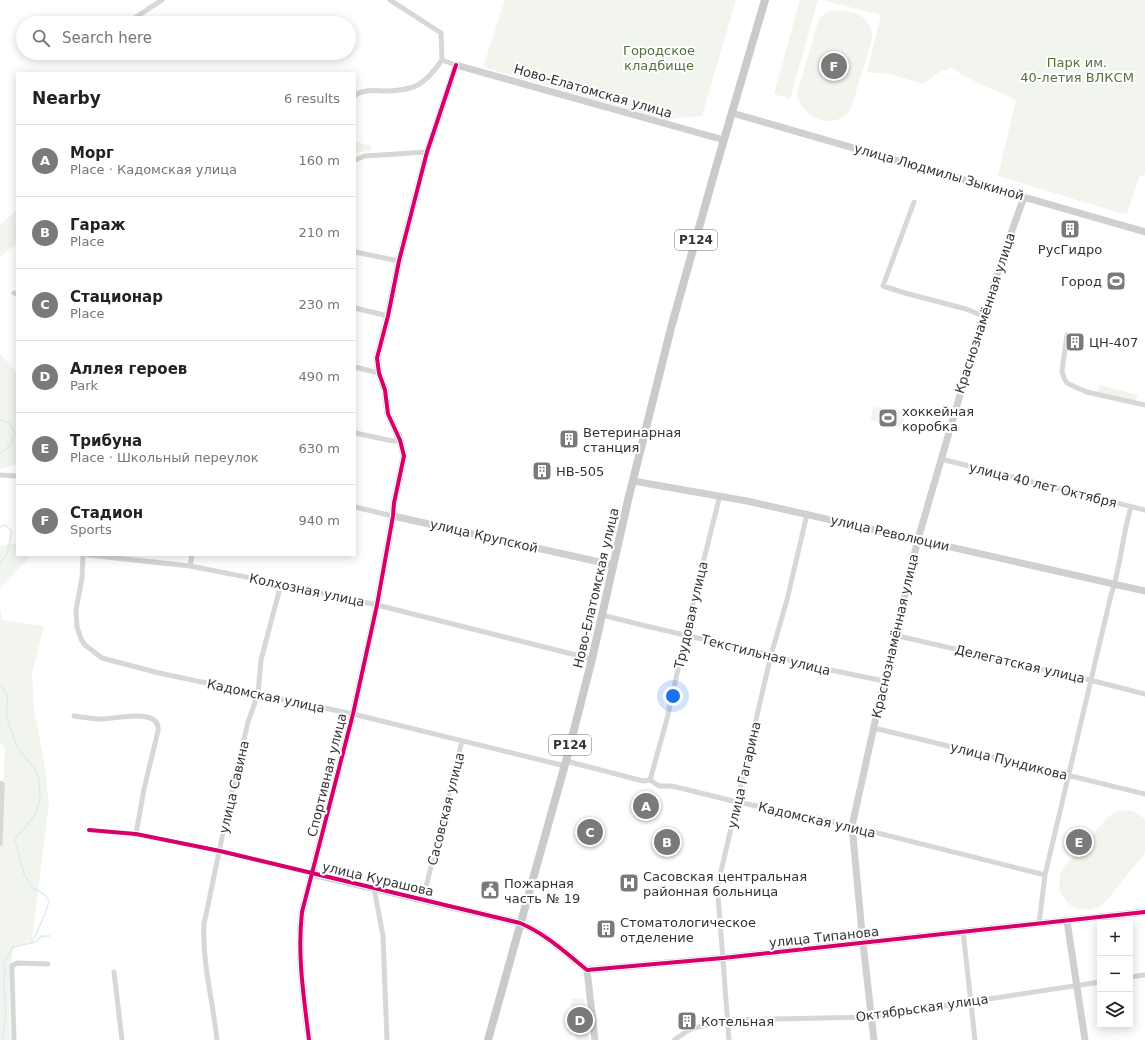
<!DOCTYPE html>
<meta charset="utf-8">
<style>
body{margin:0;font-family:"DejaVu Sans",sans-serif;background:#f2f2f2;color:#222}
.controls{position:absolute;right:12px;bottom:12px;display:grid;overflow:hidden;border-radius:0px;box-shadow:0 2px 10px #0003}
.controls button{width:36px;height:36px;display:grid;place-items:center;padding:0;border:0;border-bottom:1px solid #e0e0e0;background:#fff;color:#222;font:20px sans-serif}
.you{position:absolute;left:673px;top:696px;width:14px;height:14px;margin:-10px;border:3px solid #fff;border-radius:50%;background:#1a73e8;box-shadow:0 0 0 6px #1a73e833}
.badge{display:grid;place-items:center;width:26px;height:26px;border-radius:50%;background:#7a7a7a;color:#fff;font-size:13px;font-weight:700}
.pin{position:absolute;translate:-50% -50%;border:2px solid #fff;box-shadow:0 1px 4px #0006}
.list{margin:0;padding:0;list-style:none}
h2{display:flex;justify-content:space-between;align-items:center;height:52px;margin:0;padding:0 16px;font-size:17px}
h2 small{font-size:13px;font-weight:400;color:#767676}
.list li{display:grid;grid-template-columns:26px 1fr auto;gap:12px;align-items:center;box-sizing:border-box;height:72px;padding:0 16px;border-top:1px solid #e0e0e0}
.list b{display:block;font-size:15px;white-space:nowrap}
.list p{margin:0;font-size:13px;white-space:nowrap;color:#767676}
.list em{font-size:13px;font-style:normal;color:#767676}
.icon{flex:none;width:22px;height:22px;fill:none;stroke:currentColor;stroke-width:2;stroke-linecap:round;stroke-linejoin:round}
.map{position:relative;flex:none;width:1145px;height:1040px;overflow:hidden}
.search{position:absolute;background:#fff;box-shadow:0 2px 10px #0003;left:16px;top:16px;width:340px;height:44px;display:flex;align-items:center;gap:10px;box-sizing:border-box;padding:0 14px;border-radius:22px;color:#767676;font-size:15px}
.panel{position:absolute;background:#fff;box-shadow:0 2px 10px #0003;left:16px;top:72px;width:340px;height:484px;border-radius:0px}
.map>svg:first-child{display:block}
.green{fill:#f1f5ed}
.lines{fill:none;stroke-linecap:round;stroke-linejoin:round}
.stream{stroke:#ddebf3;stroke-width:1.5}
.street{stroke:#d7d7d7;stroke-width:5}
.secondary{stroke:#d0d0d0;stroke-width:7}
.primary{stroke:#cacaca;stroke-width:8}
.cycleway-casing{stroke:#fff;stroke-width:6}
.cycleway{stroke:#d6006c;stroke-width:4}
.labels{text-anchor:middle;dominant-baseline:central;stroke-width:4;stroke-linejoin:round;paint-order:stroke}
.shield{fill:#fff;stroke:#707070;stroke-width:1}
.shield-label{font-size:12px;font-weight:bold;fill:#333}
.park-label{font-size:13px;fill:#56703f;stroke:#fff}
.street-label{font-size:13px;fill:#333;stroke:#fff}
.poi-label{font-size:13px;fill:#333;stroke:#fff;text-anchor:start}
</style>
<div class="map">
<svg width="1145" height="1040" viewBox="0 0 1145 1040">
<rect width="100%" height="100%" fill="#fff"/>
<path class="green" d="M505,0H736L702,116L674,118L668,121L483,67Z
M800,0H818L790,99L774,94Z
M821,0H1145V174L1139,177L1127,215L998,176L1016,100C995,89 972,83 953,68H950L947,70H942L923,84L889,74L867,72L881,15Z
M838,10C856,11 873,18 872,39L851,109C836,132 800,119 797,93L818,22C822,13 829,11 838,10Z
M355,142L370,145L373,150L355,153Z
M17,210V243L0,257V225Z
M0,354L17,373V464L0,469Z
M1099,385L1138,395L1136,401L1098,392Z
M876,407L903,412C905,418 905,423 900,427L871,420V416L873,408Z
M17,543V555H29L27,560L0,588V546Z
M0,608L2,620L44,626L32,673L34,710L44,761L49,803L32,940L13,949L9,979L10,1040H0V849L5,748L0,742Z
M1126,810L1135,812L1145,819V853L1107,900L1099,907L1088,910L1079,909L1070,905L1063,897L1059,888L1060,875L1063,868L1108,817L1116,811Z
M584,998L589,1040H576L571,999Z"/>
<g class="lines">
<path class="stream" d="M0,420L9,423L15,433L11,445L0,454
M0,527L5,525L12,531L7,554L0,563
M0,686L6,692L8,705L6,709L8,722L18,749L34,767L39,779L40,797L37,811L29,823L17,836L15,840L24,874L32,887L45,895L49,901C48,907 35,939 31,942
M2,1040L6,1018L4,985L5,972L3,964L13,947L35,942L42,936H50"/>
<path class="street" d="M390,0L441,33L442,60L456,65
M127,23L162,0
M83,57L87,53
M355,95C364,90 372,90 382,91C414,91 424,86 442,60
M355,160L365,156L427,152
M914,202L883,286L905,293L966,309L983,316
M355,252L399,261
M14,293L17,294
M355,308L388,316
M1067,335L1062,371L1064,378L1067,383L1075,387L1087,392L1145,405
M355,367L379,373
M355,433L393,441L400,440
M941,459L1145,510
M0,475L17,476
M355,507L393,516
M83,555L82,578L76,610L77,627L81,639L85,645L102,658L159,673L353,714L565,766
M88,555L190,566L281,584L377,605L592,659
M190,566L192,555
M602,615L646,626L771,655L811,666L884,681
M894,635L1090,680L1145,694
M74,716C83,717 93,719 102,719C115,719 161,707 158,731L144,789L136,834
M874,728L1145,794
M566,761L643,781L650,780L659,786H672L737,802L818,818L1045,875
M650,780L667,719L690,615L720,495
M0,783L2,784V790L0,844
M89,830L136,834L166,840L220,851L312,874
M374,888L383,936L387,1040
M423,899L462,741
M1039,924L1045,875L1111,595C1121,566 1122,536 1131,507
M963,931L975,1040
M114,972L122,1040
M1130,977L1145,975
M14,1040L12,972V966L17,963L48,964
M217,1040C213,1001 202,963 204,924L228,809L248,722L258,694L261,660L281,584
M674,1040L689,1030L698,1027L728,1020L871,1017L1100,982
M729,1040L718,895L719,880L771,655L787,600L807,514"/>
<path class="secondary" d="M732,113L1145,232
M633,481L747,501L1145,591
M393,516L613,565
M312,874L520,923C546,934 566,953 587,970L723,958L1145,912
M1067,921L1085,1040
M587,970L595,1040
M309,1040C304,998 297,955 302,912L353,714L377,605L393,516L394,503L404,456L400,440L388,414L385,390L379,373L377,358L388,316L399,261L427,152L456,65L724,140
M874,1040L863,943L852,826L884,681L918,539L983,316L1010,236L1024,197"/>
<path class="primary" d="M488,1040L566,761L592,659L629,496L671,328L716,167L765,0"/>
<defs>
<path id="cycleway" d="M89,830L136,834L220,851L520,923C546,934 566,953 587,970L723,958L1145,912
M309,1040C304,998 297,955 302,912L353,714L377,605L393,516L394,503L404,456L400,440L388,414L385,390L379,373L377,358L388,316L399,261L427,152L456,65"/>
</defs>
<use href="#cycleway" class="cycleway-casing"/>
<use href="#cycleway" class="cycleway"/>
</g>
<defs>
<symbol id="building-square" viewBox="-11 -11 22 22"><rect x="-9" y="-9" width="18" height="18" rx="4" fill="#7a7a7a" stroke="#fff"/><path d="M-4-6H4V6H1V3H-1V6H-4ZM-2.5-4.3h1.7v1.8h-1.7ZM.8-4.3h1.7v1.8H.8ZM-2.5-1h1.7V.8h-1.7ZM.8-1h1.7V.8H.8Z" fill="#fff"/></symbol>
<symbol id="stadium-square" viewBox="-11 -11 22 22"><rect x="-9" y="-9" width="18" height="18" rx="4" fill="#7a7a7a" stroke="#fff"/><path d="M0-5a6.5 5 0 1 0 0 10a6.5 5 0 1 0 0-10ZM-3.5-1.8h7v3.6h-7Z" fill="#fff"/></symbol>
<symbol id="hospital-square" viewBox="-11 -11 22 22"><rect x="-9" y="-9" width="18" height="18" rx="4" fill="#7a7a7a" stroke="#fff"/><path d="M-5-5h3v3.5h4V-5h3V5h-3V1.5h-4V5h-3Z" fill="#fff"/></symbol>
<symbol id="civic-square" viewBox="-11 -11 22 22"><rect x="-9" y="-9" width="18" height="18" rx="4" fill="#7a7a7a" stroke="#fff"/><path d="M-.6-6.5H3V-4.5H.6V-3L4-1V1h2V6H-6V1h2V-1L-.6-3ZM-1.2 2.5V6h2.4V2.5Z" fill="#fff"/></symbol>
</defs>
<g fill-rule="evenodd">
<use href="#building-square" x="1059" y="218" width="22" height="22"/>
<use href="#stadium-square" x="1105" y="270" width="22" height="22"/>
<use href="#building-square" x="1064" y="331" width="22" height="22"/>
<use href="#stadium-square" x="877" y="407" width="22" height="22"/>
<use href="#building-square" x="558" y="428" width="22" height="22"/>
<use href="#building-square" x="531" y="460" width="22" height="22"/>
<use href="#hospital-square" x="618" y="872" width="22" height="22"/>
<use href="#civic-square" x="479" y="879" width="22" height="22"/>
<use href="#building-square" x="595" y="918" width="22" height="22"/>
<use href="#building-square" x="676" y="1010" width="22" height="22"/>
</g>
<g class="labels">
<g class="shield">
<rect x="675" y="230" width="42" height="20" rx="3"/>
<rect x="549" y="735" width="42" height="20" rx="3"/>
</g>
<g class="shield-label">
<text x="696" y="240">Р124</text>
<text x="570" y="745">Р124</text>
</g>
<g class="park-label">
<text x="659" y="50">Городское<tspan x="659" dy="15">кладбище</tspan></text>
<text x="1077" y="62">Парк им.<tspan x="1077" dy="15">40-летия ВЛКСМ</tspan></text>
</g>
<g class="street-label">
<text transform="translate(593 91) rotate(16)">Ново-Елатомская улица</text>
<text transform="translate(939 172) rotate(16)">улица Людмилы Зыкиной</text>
<text transform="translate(985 313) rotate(-72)">Краснознамённая улица</text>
<text transform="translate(1043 485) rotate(14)">улица 40 лет Октября</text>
<text transform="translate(890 533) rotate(13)">улица Революции</text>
<text transform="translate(484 536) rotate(13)">улица Крупской</text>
<text transform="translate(596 588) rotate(-77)">Ново-Елатомская улица</text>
<text transform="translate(307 590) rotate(12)">Колхозная улица</text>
<text transform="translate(691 615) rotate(-77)">Трудовая улица</text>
<text transform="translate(895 636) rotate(-77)">Краснознамённая улица</text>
<text transform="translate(766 655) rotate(14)">Текстильная улица</text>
<text transform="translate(1020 664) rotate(13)">Делегатская улица</text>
<text transform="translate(266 696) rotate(12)">Кадомская улица</text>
<text transform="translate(1009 761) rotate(14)">улица Пундикова</text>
<text transform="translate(327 775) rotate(-76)">Спортивная улица</text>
<text transform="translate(744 775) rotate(-77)">улица Гагарина</text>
<text transform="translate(234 787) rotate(-77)">улица Савина</text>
<text transform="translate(446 809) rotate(-76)">Сасовская улица</text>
<text transform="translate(817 820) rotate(13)">Кадомская улица</text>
<text transform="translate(378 879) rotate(13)">улица Курашова</text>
<text transform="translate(824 937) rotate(-6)">улица Типанова</text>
<text transform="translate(922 1008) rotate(-8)">Октябрьская улица</text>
</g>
<g class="poi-label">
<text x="1070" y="249" text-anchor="middle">РусГидро</text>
<text x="1102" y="281" text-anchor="end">Город</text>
<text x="1089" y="342">ЦН-407</text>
<text x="902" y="411">хоккейная<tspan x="902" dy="15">коробка</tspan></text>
<text x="583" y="432">Ветеринарная<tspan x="583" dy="15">станция</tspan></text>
<text x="556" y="471">НВ-505</text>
<text x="643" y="876">Сасовская центральная<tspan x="643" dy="15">районная больница</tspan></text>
<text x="504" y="883">Пожарная<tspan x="504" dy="15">часть № 19</tspan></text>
<text x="620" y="922">Стоматологическое<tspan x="620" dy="15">отделение</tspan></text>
<text x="701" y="1021">Котельная</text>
</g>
</g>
</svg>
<div class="controls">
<button>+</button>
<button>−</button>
<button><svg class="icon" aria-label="layers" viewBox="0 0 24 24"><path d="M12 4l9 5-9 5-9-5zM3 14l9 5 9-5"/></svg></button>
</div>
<div class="you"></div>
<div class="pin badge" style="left:646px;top:806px">A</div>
<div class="pin badge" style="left:667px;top:842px">B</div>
<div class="pin badge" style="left:590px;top:832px">C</div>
<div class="pin badge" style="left:580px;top:1020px">D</div>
<div class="pin badge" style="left:1079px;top:842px">E</div>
<div class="pin badge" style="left:834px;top:66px">F</div>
<div class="search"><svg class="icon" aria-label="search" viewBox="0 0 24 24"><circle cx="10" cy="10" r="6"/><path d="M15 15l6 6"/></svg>Search here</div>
<section class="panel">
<h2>Nearby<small>6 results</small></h2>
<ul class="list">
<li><span class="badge">A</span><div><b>Морг</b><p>Place · Кадомская улица</p></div><em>160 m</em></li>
<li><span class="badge">B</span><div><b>Гараж</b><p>Place</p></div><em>210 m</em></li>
<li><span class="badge">C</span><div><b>Стационар</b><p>Place</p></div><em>230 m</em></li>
<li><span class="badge">D</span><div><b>Аллея героев</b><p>Park</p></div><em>490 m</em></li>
<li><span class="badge">E</span><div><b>Трибуна</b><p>Place · Школьный переулок</p></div><em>630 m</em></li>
<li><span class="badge">F</span><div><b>Стадион</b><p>Sports</p></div><em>940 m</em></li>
</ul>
</section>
</div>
